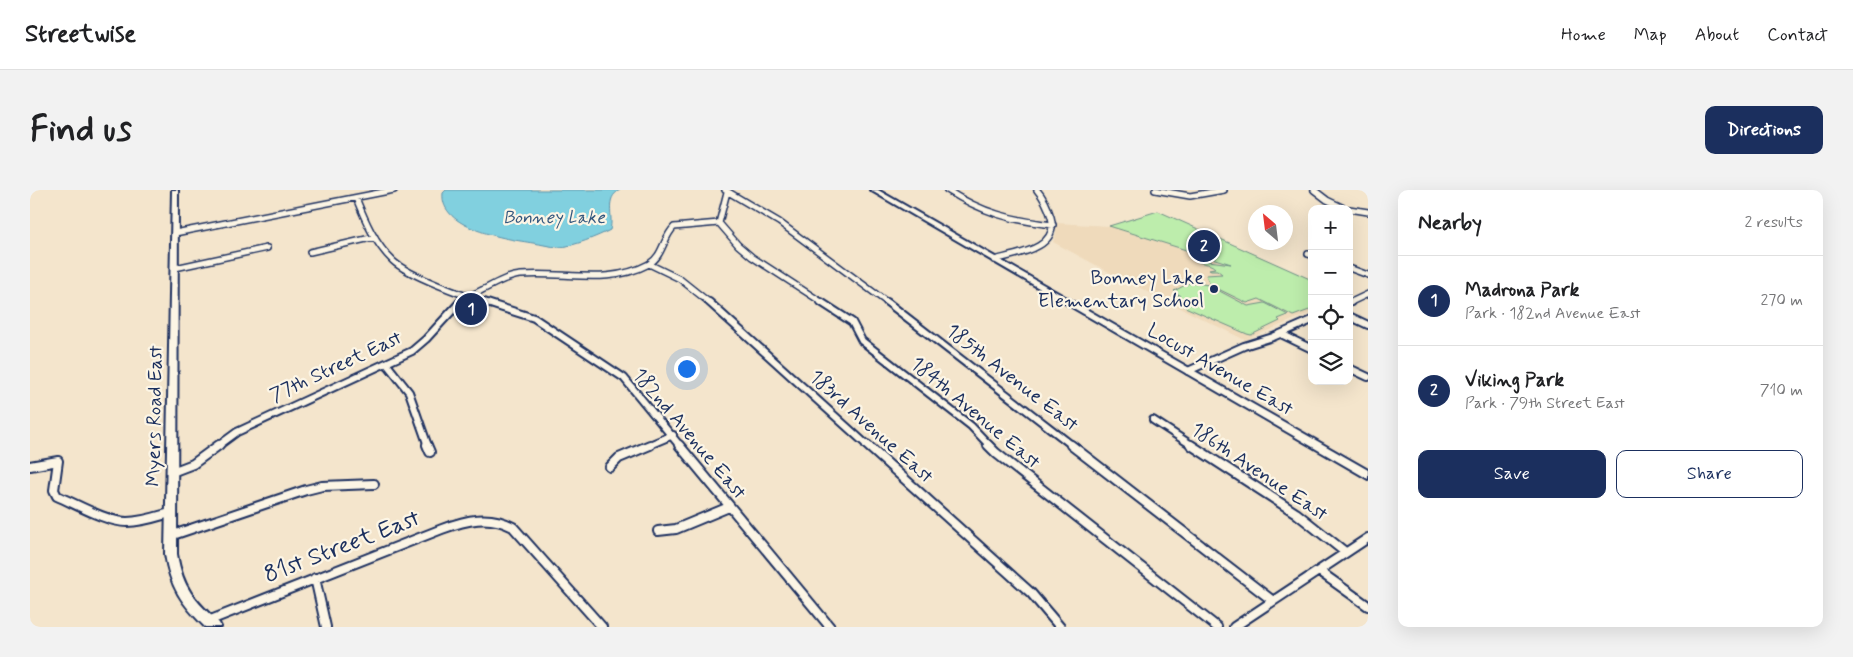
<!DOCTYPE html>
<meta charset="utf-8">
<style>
body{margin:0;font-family:Mynerve,sans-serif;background:#f2f2f2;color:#202124}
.controls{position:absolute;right:15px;top:15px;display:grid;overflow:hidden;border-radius:10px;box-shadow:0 5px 20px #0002}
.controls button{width:45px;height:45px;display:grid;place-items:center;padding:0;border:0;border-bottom:1px solid #e0e0e0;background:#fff;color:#202124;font:25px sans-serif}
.compass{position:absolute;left:1218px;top:15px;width:45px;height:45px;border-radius:50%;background:#fff;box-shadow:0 5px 20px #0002;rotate:332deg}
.you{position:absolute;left:656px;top:178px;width:18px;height:18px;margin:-12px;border:4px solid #fff;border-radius:50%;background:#1a73e8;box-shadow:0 0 0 8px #1a73e833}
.badge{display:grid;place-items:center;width:32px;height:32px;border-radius:50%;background:#1b2f5e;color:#fff;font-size:16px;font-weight:700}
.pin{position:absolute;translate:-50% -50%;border:2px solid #fff;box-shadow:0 1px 5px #0006}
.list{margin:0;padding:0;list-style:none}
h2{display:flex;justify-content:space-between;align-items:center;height:65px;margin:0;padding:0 20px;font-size:21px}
h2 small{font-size:16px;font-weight:400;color:#757577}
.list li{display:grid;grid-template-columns:32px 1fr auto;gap:15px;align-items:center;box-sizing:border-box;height:90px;padding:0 20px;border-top:1px solid #e0e0e0}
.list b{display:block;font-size:19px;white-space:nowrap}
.list p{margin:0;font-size:16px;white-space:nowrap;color:#757577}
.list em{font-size:16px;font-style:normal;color:#757577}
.actions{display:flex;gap:10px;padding:15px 20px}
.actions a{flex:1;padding:11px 0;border:1px solid #1b2f5e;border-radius:10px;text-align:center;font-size:18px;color:#1b2f5e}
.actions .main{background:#1b2f5e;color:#fff}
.icon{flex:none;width:28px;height:28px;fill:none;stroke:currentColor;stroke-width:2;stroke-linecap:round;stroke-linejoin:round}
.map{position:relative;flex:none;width:1338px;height:437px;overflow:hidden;border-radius:10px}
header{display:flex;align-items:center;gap:30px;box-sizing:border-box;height:70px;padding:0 25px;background:#fff;border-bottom:1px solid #e0e0e0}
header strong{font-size:24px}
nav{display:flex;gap:28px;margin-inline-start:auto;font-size:18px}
.intro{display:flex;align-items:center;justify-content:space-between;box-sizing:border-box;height:120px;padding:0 30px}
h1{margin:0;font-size:35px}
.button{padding:12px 22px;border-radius:10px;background:#1b2f5e;color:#fff;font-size:18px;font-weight:700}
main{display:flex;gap:30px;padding:0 30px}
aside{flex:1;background:#fff;border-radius:10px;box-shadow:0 5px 20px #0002}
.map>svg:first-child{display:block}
.built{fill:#efdabb}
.green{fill:#bdedac;stroke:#6c8e85}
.water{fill:#81d0df;stroke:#5890ab}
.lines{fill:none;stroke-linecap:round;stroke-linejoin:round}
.street-far2-casing{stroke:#1b2f5e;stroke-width:8}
.street-far1-casing{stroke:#1b2f5e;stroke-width:10}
.street-casing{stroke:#1b2f5e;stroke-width:12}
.secondary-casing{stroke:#1b2f5e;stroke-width:4}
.street-far2{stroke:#fcf5e5;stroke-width:5}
.street-far1{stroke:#fcf5e5;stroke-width:6}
.street{stroke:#fcf5e5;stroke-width:8}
.secondary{fill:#fcf5e5;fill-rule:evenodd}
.poi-dot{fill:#1b2f5e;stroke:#fcf5e5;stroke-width:2}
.labels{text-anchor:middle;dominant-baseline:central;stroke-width:4.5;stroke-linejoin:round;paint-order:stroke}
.far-water-label{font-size:18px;font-style:italic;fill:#34577e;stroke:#fcf5e5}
.poi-label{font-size:20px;fill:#1b2f5e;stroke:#fcf5e5;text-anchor:end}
.street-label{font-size:20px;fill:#1b2f5e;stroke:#fcf5e5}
.near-street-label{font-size:24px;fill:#1b2f5e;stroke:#fcf5e5}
</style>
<header>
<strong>Streetwise</strong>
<nav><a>Home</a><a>Map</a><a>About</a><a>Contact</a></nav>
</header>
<div class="intro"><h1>Find us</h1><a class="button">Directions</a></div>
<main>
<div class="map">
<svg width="1338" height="437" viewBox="0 0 1338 437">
<rect width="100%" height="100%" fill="#f4e5cc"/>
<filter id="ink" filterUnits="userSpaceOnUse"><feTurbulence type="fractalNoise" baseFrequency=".02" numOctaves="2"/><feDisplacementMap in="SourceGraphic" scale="10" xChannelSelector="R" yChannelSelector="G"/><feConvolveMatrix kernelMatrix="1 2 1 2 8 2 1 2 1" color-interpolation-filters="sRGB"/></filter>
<g filter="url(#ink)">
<path class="built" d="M1026,33L1079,36L1206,76L1282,110V122L1215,150L1090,88L1023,52L1026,44Z"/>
<path class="green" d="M1128,21L1282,90V119L1263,126L1229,109L1217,113L1180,95L1176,85L1192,84L1187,80H1181L1179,79L1185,78C1179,72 1171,75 1164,69L1201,74L1079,36Z
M1161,92L1178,95L1218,116L1235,113L1258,125L1248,129L1250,131L1221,145L1217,144L1155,117V114H1163L1155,108L1151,109L1145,107V104L1151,106L1144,101Z
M440,110L460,115L440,132L422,124Z"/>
<path class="water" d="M416,0H590C574,8 584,26 580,40C569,46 542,57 529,57C521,57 511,54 503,53C477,49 409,39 413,3Z"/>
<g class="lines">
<defs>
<path id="street-far2" d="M695,0L749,32L858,113
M917,0C953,23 981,30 1023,35
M1125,0L1160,6L1194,0
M1284,0L1297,10L1316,19
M326,8C335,30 345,54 363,71C379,86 435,106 458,113
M1319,19L1338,22
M689,33L708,55L722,67L793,113
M689,33L697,2
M145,43L364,0
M280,62L345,47
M1278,64L1282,65
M964,70C986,64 1030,59 1021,27C1018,17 1014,8 1007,0
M619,74L650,89L680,113
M145,78L237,58
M1319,78L1338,85
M429,113C435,107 445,104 452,100C465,94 477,86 491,85C534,81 578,96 619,74C633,66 633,48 644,37L689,33
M1319,113L1338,104"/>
<path id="street-far1" d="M454,112L504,128L594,188L650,256
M679,112L838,256
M791,112L822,132L832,151L941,236L960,256
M857,112L1043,256
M1319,113L1321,112
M1319,126L1338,135
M1251,144L1282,159
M356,173L379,202L398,256
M1319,178L1338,187
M1158,181L1214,156L1243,147L1282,130
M1123,230L1163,256
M188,256L207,242L382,161L396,149L430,112
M617,256L643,245"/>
<path id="street" d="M397,255L400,262
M649,255L800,437
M837,255L1001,403L1030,437
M958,255L966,263L1187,437
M1041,255L1243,411
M1161,255L1266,323L1315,362
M0,276L28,271L24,300L27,306C46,314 77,332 97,332C112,332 126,327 140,323
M580,277L589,268L620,255
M142,282L163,274L189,255
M628,341L646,339L699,317
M140,346L276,300L292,296L344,294
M1289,381L1338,416
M285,388L296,437
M178,431L412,339C436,330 459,324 483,337L572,437
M1204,437L1338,348"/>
<path id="secondary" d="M142,0H148L147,364C153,399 164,409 189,433L191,437H175C152,414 140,397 135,364Z
M840,0H848L1338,280V289Z"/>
</defs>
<use href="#street-far2" class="street-far2-casing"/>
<use href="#street-far1" class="street-far1-casing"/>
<use href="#street" class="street-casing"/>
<use href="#secondary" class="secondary-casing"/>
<use href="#street-far2" class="street-far2"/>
<use href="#street-far1" class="street-far1"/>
<use href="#street" class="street"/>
<use href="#secondary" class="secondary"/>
</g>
</g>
<circle class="poi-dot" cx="1184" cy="99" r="5"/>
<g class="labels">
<g class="far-water-label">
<text x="524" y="28">Bonney Lake</text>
</g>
<g class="poi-label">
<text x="1174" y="88">Bonney Lake<tspan x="1174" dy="23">Elementary School</tspan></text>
</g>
<g class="street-label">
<text transform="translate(306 177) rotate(-25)">77th Street East</text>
<text transform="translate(1190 180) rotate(30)">Locust Avenue East</text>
<text transform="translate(982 188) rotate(38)">185th Avenue East</text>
<text transform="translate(945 223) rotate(40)">184th Avenue East</text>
<text transform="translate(125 226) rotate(-89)">Myers Road East</text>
<text transform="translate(841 237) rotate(42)">183rd Avenue East</text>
<text transform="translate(659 244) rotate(50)">182nd Avenue East</text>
<text transform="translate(1229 282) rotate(34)">186th Avenue East</text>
</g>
<g class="near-street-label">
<text transform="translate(312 357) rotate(-21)">81st Street East</text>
</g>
</g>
</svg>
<div class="controls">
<button>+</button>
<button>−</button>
<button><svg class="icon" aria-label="locate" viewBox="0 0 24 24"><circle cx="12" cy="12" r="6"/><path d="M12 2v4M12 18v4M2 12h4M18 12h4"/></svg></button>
<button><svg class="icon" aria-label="layers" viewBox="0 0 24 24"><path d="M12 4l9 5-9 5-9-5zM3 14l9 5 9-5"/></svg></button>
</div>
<svg class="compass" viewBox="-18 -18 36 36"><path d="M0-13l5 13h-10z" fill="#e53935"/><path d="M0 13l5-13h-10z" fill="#757577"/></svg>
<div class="you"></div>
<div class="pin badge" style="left:441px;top:119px">1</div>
<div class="pin badge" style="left:1174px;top:56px">2</div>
</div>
<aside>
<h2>Nearby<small>2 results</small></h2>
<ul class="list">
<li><span class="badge">1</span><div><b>Madrona Park</b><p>Park · 182nd Avenue East</p></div><em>270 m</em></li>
<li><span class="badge">2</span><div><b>Viking Park</b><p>Park · 79th Street East</p></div><em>710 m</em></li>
</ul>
<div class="actions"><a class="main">Save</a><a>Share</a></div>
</aside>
</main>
